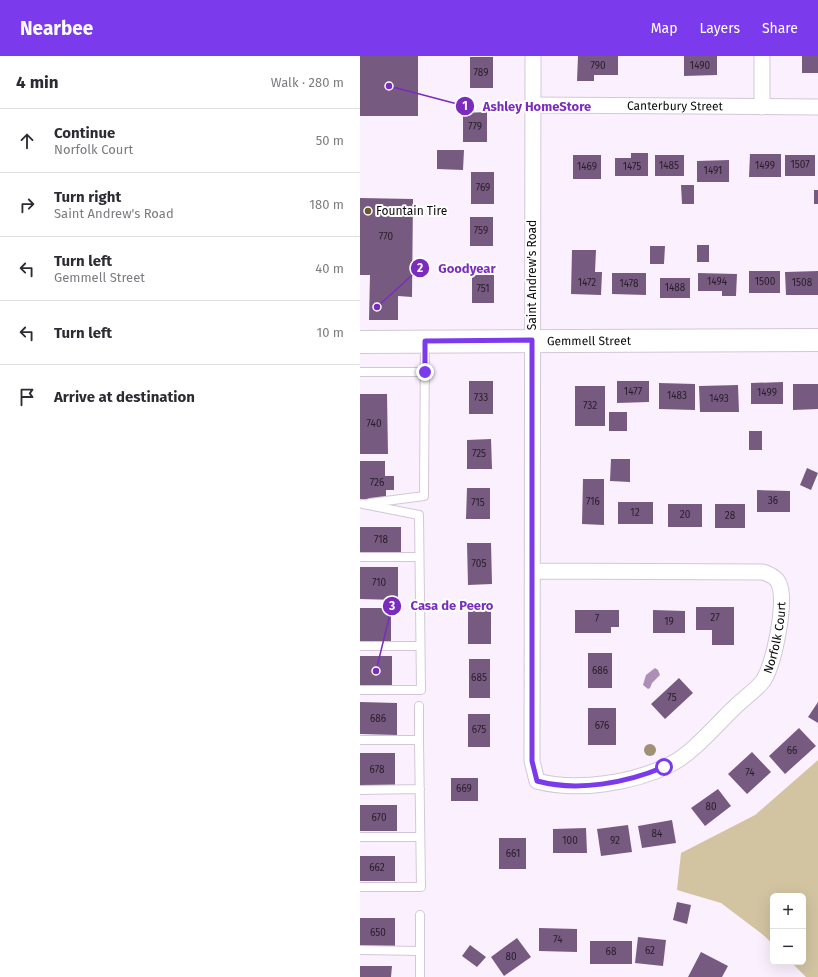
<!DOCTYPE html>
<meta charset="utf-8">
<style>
body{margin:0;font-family:"Fira Sans",sans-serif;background:#f7f7f7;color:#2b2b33}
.controls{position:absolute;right:12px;bottom:12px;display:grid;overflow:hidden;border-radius:6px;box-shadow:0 4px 16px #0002}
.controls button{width:36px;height:36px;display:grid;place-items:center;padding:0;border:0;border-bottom:1px solid #e1e1e2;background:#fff;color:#2b2b33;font:20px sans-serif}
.stop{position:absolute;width:12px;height:12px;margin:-9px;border:3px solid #7c3aed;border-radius:50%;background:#fff}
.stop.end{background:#7c3aed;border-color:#fff;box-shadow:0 1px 4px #0008}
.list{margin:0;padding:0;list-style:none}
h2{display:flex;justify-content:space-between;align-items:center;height:52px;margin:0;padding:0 16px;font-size:17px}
h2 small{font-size:13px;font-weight:400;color:#7c7c81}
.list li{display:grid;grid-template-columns:26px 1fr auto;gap:12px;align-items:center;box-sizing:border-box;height:64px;padding:0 16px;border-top:1px solid #e1e1e2}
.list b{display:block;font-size:15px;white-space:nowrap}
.list p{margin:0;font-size:13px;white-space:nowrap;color:#7c7c81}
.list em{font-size:13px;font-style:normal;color:#7c7c81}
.icon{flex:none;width:22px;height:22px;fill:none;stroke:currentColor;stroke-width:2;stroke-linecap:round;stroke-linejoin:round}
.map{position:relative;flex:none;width:458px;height:921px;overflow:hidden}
header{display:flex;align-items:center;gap:24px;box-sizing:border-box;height:56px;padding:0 20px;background:#7c3aed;color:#fff}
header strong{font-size:19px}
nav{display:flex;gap:22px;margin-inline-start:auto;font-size:14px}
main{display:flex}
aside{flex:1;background:#fff}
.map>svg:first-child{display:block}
.green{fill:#d2c4a1}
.water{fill:#ad8eb7}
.building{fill:#775a80}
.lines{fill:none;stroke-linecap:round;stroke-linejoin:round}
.lane-casing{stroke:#d3c7d7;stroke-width:10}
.street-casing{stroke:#d3c7d7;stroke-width:17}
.secondary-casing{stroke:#d3c7d7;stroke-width:24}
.lane{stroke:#fff;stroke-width:8}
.street{stroke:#fff;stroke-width:15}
.secondary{stroke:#fff;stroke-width:22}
.tree{fill:#a09173}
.route{stroke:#7c3aed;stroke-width:5}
.poi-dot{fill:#695725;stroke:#fff;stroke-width:1.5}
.labels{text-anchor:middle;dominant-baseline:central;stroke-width:4;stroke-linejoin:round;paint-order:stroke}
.number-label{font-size:10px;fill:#281e2b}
.street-label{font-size:12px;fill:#0e0a0f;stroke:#fff}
.poi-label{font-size:12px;fill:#0e0a0f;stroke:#fff;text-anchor:start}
.leader{fill:none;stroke:#7b2cbf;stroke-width:1.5}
.callout-dot{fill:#7b2cbf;stroke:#fff;stroke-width:1.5}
.mark-label{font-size:12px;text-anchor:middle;font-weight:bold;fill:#fff}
.callout-label{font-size:13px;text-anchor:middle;font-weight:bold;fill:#7b2cbf;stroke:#fff;stroke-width:4;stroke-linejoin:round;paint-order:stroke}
</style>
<header>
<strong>Nearbee</strong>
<nav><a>Map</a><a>Layers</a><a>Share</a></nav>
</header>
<main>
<aside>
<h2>4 min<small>Walk · 280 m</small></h2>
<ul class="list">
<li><svg class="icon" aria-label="ahead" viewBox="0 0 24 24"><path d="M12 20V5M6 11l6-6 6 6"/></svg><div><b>Continue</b><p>Norfolk Court</p></div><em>50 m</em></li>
<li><svg class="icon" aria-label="right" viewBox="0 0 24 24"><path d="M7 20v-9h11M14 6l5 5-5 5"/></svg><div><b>Turn right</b><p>Saint Andrew's Road</p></div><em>180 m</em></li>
<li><svg class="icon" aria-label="left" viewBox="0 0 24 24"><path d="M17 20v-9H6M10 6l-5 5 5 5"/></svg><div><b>Turn left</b><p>Gemmell Street</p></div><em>40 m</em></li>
<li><svg class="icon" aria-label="left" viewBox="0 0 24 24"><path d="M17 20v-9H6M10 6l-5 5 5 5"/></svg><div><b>Turn left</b></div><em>10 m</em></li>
<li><svg class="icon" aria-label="arrive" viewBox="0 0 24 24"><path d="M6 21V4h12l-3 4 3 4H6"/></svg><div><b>Arrive at destination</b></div></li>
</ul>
</aside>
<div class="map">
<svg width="458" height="921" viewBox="0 0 458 921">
<rect width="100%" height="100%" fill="#fbf1fe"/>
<path class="green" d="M458,704V921H446L431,906H443V840H413V888L402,878L361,847L317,834L321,797L395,759Z"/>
<path class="water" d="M295,612L298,614L300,619L292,627L290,632L288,633L283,629L286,619Z"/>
<path class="building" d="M0,0H58V60H0Z
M218,0H258V19H234V25H217Z
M324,0H357V19L324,20Z
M442,0H458V17H442Z
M110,1H133V32H110Z
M127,56V86H103V57Z
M77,94H104L103,114L77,113Z
M271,97H288V120H255V102H271Z
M390,98H421V121H389Z
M213,99H241V123H213Z
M295,99H324V120H295Z
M425,99H455V120H425Z
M369,104V126H337V105Z
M111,116H134V148H111Z
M321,129H334V148H322Z
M454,134H458V148H454Z
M0,142L53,143L52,241L38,240V264H9L10,219H0Z
M110,161H133V190H110Z
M337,189H349V206H337Z
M290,190H305L304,208H290Z
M212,194H236L235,216H242L241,239L211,238Z
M389,215H420V237H389Z
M458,215V239H426L425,216Z
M252,217H286V239L252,238Z
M338,217L377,218L376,240H362V235H338Z
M112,219H134V247H112Z
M300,222H330V242H300Z
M109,325H133V358H109Z
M257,325H289V346L257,347Z
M423,326V348H391V327Z
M299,327L335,328V354L299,353Z
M433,328H458V353L433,354Z
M378,329L379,356H340L339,330Z
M215,330H245V370H215Z
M0,338H27L28,398H0Z
M249,356H267V375H249Z
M389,375H402V394H389Z
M131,383L132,413H107V384Z
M251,403H270V426L250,425Z
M0,405H25V420H34V434H26V443H0Z
M447,412L458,417L451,434L440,429Z
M223,423H244V469L222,468Z
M107,432H130V463H106Z
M397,434L430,435V456H397Z
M258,446H293V468H258Z
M308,448H342V471H308Z
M355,448H385V472H355Z
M0,471H41V496H0Z
M107,487H131L132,528L108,529Z
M0,511H38V544L0,543Z
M108,548H131V588H108Z
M336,551H374V589H352V574H336Z
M0,552H31V586H0Z
M215,554H259V571H251V577H215Z
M293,554L325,555V577H293Z
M228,597H252V632H228Z
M0,600H32V631H0Z
M109,603H130V642H109Z
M319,622L333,637L305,663L291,648Z
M0,646L37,647V679L0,678Z
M458,646V667L448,661Z
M228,652H256V689H228Z
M108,658H130V691H108Z
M439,672L456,690L425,718L409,700Z
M392,696L411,716L387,738L368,718Z
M0,697H35V731H0Z
M91,722H118V745H91Z
M358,733L371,750L345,770L331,752Z
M0,749H37V775H0Z
M312,764L316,787L282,792L278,770Z
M268,769L272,796L241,800L237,773Z
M226,772L227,797H193V773Z
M139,782H166V813H139Z
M0,800H35V825H0Z
M317,846L331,849L327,868L313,864Z
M0,862H35V891H0Z
M179,872L217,873V896L179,895Z
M278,881L306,884L303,910L275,907Z
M157,882L171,901L144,920L131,901Z
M230,885H272V908H230Z
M110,889L126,901L117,911L102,900Z
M341,896L368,910L362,921H328Z
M0,910H32L31,921H0Z"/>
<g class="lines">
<defs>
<path id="lane" d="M0,316H65
M10,447L64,440L65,286
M0,501H59
M0,590H60
M0,634H61L59,459L3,448
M59,650V684
M0,684H59L61,831H0
M0,734L60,733
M0,781H60
M0,894L60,895V921
M60,895V859"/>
<g id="street">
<path id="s1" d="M173,0L172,705L177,725C217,736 274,727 311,708C333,697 356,669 374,652C383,643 395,635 403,625C414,609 427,545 419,528C417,521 409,518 403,516L173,515"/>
<path d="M402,0V51"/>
<path id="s2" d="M173,49L458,51"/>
</g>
<g id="secondary">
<path id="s3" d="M0,286L458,284"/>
</g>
</defs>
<use href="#lane" class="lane-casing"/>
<use href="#street" class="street-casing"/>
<use href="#secondary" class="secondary-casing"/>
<use href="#lane" class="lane"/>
<use href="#street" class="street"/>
<use href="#secondary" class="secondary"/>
</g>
<circle class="tree" cx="290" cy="694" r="6"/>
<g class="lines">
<path class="route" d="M65,316V285L172,284V705L177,725C218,736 266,727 304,711"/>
</g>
<circle class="poi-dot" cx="8" cy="155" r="4"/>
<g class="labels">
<g class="number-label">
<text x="238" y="10">790</text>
<text x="340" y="10">1490</text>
<text x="121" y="17">789</text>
<text x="115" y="71">779</text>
<text x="440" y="109">1507</text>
<text x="309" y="110">1485</text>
<text x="405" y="110">1499</text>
<text x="227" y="111">1469</text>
<text x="272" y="111">1475</text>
<text x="353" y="115">1491</text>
<text x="123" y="132">769</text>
<text x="121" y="175">759</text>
<text x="26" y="181">770</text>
<text x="357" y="226">1494</text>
<text x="405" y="226">1500</text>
<text x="227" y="227">1472</text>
<text x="442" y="227">1508</text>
<text x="269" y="228">1478</text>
<text x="315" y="232">1488</text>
<text x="123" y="233">751</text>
<text x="273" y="336">1477</text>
<text x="407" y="337">1499</text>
<text x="317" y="340">1483</text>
<text x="121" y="342">733</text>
<text x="359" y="343">1493</text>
<text x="230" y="350">732</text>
<text x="14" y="368">740</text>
<text x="119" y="398">725</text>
<text x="17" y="427">726</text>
<text x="413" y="445">36</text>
<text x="233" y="446">716</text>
<text x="118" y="447">715</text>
<text x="275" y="457">12</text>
<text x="325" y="459">20</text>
<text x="370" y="460">28</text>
<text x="21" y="484">718</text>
<text x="119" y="508">705</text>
<text x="19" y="527">710</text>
<text x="355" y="562">27</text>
<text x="237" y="563">7</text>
<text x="309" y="566">19</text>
<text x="240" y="615">686</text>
<text x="119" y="622">685</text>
<text x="312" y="642">75</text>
<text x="18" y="663">686</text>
<text x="242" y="670">676</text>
<text x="119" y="674">675</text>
<text x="432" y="695">66</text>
<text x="17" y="714">678</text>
<text x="390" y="717">74</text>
<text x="104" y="733">669</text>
<text x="351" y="751">80</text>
<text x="19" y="762">670</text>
<text x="297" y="778">84</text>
<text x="210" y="785">100</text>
<text x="255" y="785">92</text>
<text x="153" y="798">661</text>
<text x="17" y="812">662</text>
<text x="18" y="877">650</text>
<text x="198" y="884">74</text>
<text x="290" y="895">62</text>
<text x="251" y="896">68</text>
<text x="151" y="901">80</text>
</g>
<g class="street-label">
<text stroke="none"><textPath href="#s2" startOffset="142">Canterbury Street</textPath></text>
<text transform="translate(172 219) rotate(-90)">Saint Andrew's Road</text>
<text stroke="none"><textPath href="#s3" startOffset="229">Gemmell Street</textPath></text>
<text stroke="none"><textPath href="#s1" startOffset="1033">Norfolk Court</textPath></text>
</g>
<g class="poi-label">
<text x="16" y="155">Fountain Tire</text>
</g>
</g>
<path class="leader" d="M29 30L105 50M17 251L60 212M16 615L32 550"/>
<g class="callout-dot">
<circle cx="29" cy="30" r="4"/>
<circle cx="17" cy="251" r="4"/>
<circle cx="16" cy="615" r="4"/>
<circle cx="105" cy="50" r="10"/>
<circle cx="60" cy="212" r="10"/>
<circle cx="32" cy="550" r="10"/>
</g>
<g class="mark-label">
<text x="105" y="54">1</text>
<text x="60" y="216">2</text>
<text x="32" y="554">3</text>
</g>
<g class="callout-label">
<text x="177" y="55">Ashley HomeStore</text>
<text x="107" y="217">Goodyear</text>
<text x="92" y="554">Casa de Peero</text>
</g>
</svg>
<div class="controls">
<button>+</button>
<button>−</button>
</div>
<div class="stop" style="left:304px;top:711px"></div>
<div class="stop end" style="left:65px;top:316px"></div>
</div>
</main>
